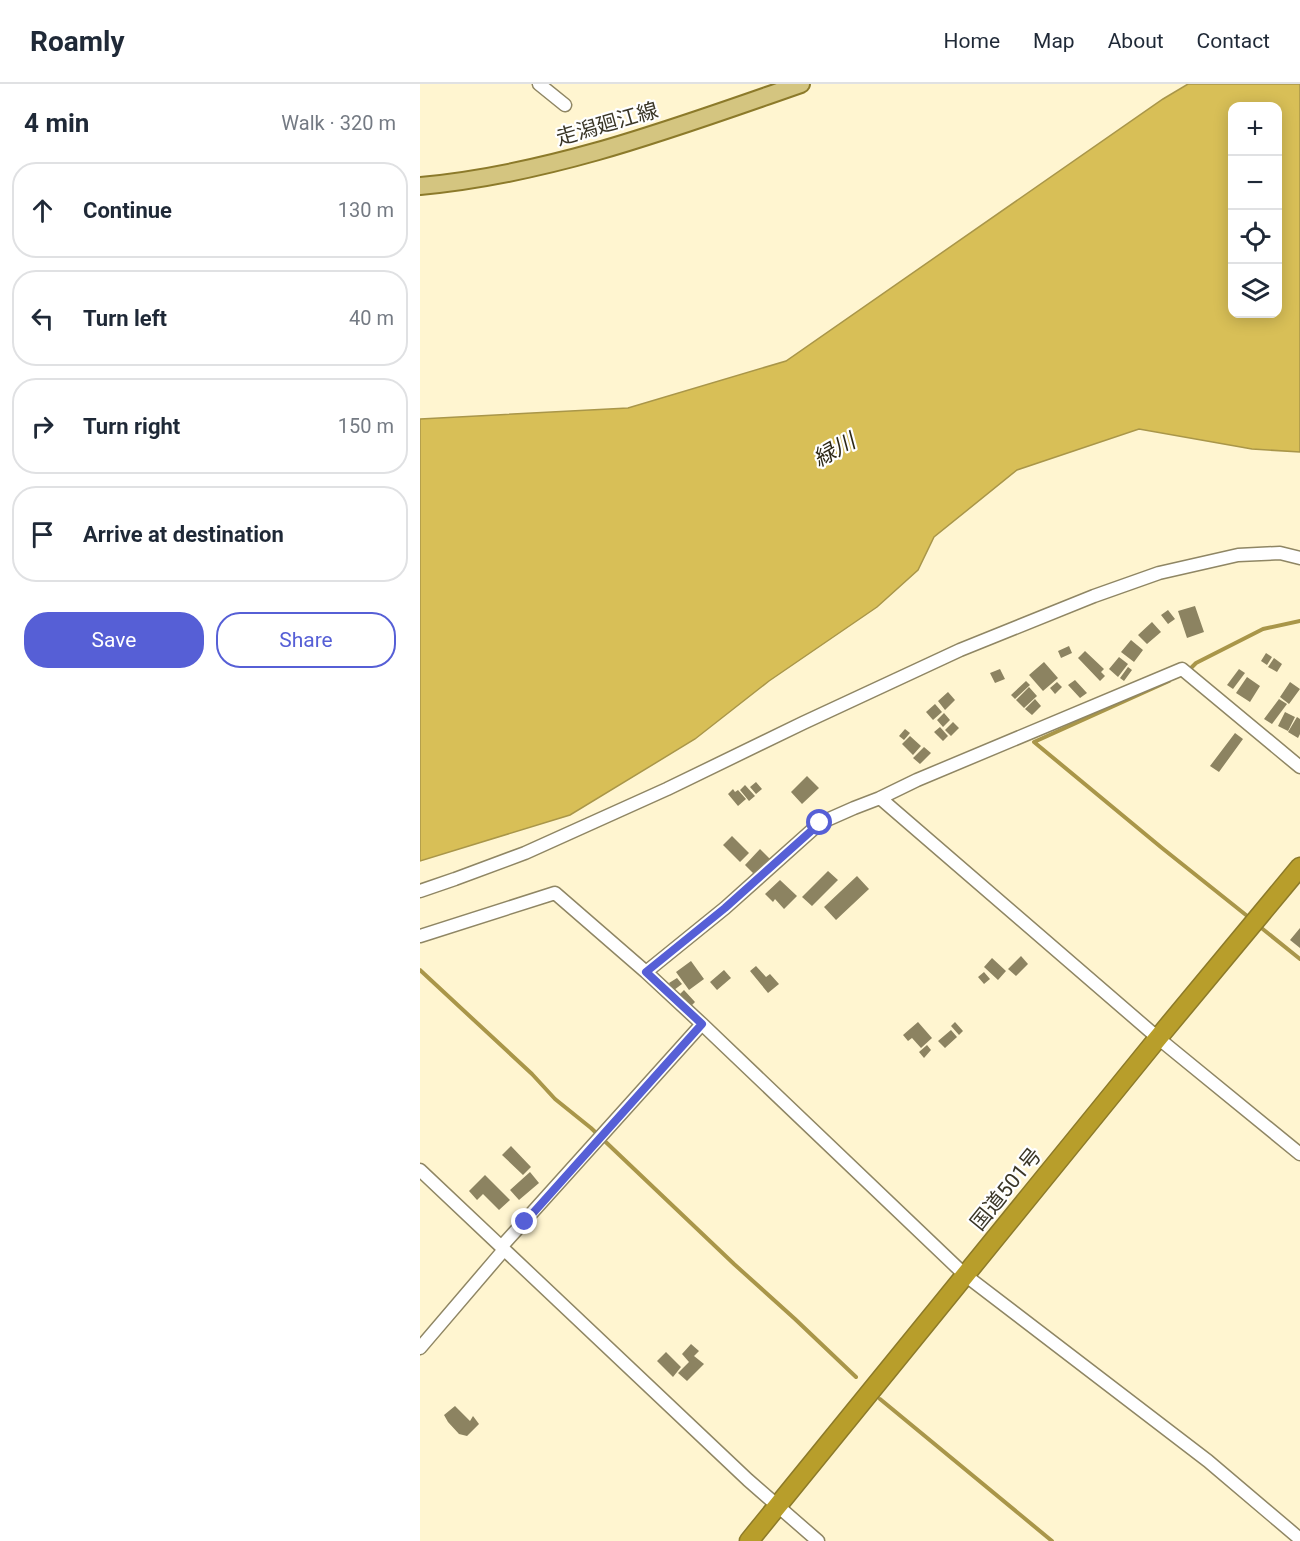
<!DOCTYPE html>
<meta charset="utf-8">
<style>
body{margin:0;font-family:Roboto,"Noto Sans JP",sans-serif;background:#f6f6f7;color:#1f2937}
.controls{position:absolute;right:18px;top:18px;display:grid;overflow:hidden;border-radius:12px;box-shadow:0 3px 15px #0003}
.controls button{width:54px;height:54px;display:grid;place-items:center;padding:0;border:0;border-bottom:2px solid #e0e1e3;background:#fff;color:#1f2937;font:30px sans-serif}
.stop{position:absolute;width:18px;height:18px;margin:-14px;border:4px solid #565fd6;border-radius:50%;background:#fff}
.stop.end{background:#565fd6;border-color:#fff;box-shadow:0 2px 6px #0008}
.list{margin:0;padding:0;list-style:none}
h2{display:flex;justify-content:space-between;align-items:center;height:78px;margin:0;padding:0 24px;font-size:26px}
h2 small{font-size:20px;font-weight:400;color:#747a83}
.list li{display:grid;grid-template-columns:39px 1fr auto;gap:18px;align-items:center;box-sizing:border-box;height:96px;margin:0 12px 12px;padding:0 12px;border:2px solid #e0e1e3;border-radius:24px}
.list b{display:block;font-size:22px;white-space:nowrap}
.list em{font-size:20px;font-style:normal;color:#747a83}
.actions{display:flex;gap:12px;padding:18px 24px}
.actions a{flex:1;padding:14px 0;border:2px solid #565fd6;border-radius:24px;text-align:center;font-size:21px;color:#565fd6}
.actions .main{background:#565fd6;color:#fff}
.icon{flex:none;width:33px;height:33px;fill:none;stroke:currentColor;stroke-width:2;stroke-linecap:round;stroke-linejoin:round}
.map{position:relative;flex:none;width:880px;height:1457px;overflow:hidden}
header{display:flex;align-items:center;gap:36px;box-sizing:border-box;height:84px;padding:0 30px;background:#fff;border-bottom:2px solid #e0e1e3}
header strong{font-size:28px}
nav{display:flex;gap:33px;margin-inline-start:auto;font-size:21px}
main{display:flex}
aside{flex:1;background:#fff}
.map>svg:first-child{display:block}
.water{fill:#d8bf57;stroke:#a99649;stroke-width:1.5;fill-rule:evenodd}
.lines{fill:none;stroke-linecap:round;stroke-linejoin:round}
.stream{stroke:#a99649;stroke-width:4}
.building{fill:#8c8361}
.minor-casing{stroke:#8f8664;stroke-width:15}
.major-casing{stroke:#8c7a2a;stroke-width:20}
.highway-casing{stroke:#8c7a2a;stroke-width:21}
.minor{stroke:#fff;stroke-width:12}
.major{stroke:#d4c580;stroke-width:16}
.highway{stroke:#b89e2b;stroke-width:18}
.route{stroke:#565fd6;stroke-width:8}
.labels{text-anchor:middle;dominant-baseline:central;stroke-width:4.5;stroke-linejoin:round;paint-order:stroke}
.street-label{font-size:21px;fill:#3a3627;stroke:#fff}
.water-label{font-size:22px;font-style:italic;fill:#2e2917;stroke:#fff}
</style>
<header>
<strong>Roamly</strong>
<nav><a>Home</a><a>Map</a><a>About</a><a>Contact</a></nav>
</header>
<main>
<aside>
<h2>4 min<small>Walk · 320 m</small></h2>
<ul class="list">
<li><svg class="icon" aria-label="ahead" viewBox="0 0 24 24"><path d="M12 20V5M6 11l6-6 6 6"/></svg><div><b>Continue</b></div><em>130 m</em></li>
<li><svg class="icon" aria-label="left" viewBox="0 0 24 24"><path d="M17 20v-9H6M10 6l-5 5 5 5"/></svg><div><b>Turn left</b></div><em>40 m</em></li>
<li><svg class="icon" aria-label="right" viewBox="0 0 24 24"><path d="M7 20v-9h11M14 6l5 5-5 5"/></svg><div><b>Turn right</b></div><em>150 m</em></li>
<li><svg class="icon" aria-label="arrive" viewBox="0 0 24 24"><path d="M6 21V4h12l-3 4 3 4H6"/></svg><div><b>Arrive at destination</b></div></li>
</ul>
<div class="actions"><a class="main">Save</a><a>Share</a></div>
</aside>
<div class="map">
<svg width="880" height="1457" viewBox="0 0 880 1457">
<rect width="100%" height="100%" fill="#fff5d0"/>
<path class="water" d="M768,0H880V368L832,365L719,345L597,386L514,453L498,486L457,523L349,597L275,655L150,731L0,777V335L208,324L366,277L743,15ZM812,22H858V230H812Z"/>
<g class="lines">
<path class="stream" d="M769,586L776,579L843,545L880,537
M749,597L614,658L742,764L831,835
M839,842L880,875
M0,886L112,990L135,1015L171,1044L314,1180L375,1235L436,1293
M460,1315L632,1457"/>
</g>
<path class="building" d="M775,522L784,548L767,554L758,527Z
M748,526L755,535L748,540L741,531Z
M732,538L741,548L727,560L718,551Z
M711,556L723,566L714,578L701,568Z
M649,562L652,569L641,574L638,567Z
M665,567L684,585L681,588L685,592L680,597L658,574Z
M846,569L852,573L847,581L841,577Z
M699,573L708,580L698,593L689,585Z
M854,574L862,580L857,588L848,583Z
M624,578L638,594L623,607L609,591Z
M708,583L712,586L704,597L700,594Z
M580,585L585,595L575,599L570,589Z
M819,585L825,589L813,605L807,601Z
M827,593L840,602L830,618L816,609Z
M655,596L667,609L660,614L648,601Z
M606,597L610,601L595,615L591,611Z
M637,598L642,603L635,610L630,604Z
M870,598L880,605L869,620L860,613Z
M609,603L617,612L604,624L596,616Z
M528,608L535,616L525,626L518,617Z
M615,615L621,622L612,631L605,625Z
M859,615L867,620L852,640L844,635Z
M515,620L522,628L513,636L506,628Z
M865,628L875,633L868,647L858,642Z
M524,629L530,636L523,643L517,636Z
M877,633L880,635V650L878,654L868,648Z
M533,638L539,644L531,652L525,646Z
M520,643L528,652L523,657L514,648Z
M485,645L490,649L484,656L479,652Z
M815,649L823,655L799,688L790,682Z
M490,652L501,662L493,671L482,660Z
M504,663L511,669L500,680L493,674Z
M387,692L399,704L382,720L371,708Z
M336,698L342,705L336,710L330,703Z
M325,701L335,712L329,717L320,706Z
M313,705L315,708L318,706L326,715L318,722L308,710Z
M312,752L329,769L320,778L303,761Z
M340,765L350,775L335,791L325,781Z
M408,787L418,796L392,822L382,813Z
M437,792L449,805L416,836L404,823Z
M360,796L377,812L364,825L355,815L353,818L345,810Z
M880,844V864L870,856Z
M601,872L608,880L596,892L588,885Z
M572,874L586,887L578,896L564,883Z
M271,877L284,895L269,906L256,888Z
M336,882L346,893L350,890L359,900L348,909L330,887Z
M304,886L311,894L297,906L290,898Z
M564,888L570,895L564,900L558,893Z
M257,894L262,900L254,906L249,899Z
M264,906L275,918L269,924L258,912Z
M498,938L512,954L501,964L492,954L488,957L483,951Z
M535,938L543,947L539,951L531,942Z
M531,946L537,953L525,964L518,957Z
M507,961L511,966L504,974L499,968Z
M91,1062L111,1083L103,1091L82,1071Z
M110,1088L119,1099L99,1116L90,1106Z
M65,1091L90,1116L79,1126L63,1110L57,1116L49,1107Z
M271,1260L279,1267L274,1272L284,1280L267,1297L258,1289L269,1278L262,1270Z
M246,1268L261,1283L253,1293L237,1277Z
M35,1322L50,1337L53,1332L59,1340L47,1352L39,1350L28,1338L24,1331Z"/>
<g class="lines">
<defs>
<path id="minor" d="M119,0L145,21
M460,714L738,954L880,1070
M0,807L35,795L105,769L247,705L383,639L540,566L674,512L739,489L818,471L860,469L880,474
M0,852L135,809L226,888L282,940L545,1191L788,1377L880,1455
M226,888L305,824L400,739L434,724L460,714L497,696L762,585L880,683
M0,1086L328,1396L398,1457
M0,1264L82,1168V1162L282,940"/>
<path id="major" d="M0,102C132,90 257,43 381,0"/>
<path id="highway" d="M329,1457L738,954L880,783"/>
</defs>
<use href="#minor" class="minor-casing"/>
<use href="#major" class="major-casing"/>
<use href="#highway" class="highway-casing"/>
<use href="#minor" class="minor"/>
<use href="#major" class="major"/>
<use href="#highway" class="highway"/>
</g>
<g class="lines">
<path class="route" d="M105,1138L282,940L226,888L305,824L400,739"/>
</g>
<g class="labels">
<g class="street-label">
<text transform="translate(187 40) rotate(-16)">走潟廻江線</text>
<text transform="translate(586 1105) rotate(-51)">国道501号</text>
</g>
<g class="water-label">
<text transform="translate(414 366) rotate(-29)">緑川</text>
</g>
</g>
</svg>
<div class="controls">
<button>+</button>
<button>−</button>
<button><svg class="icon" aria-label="locate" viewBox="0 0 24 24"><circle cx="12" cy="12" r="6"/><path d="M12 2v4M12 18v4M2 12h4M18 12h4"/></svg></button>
<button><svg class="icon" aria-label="layers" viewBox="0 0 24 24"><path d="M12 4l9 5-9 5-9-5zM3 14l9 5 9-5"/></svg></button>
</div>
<div class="stop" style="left:400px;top:739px"></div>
<div class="stop end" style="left:105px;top:1138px"></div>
</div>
</main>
